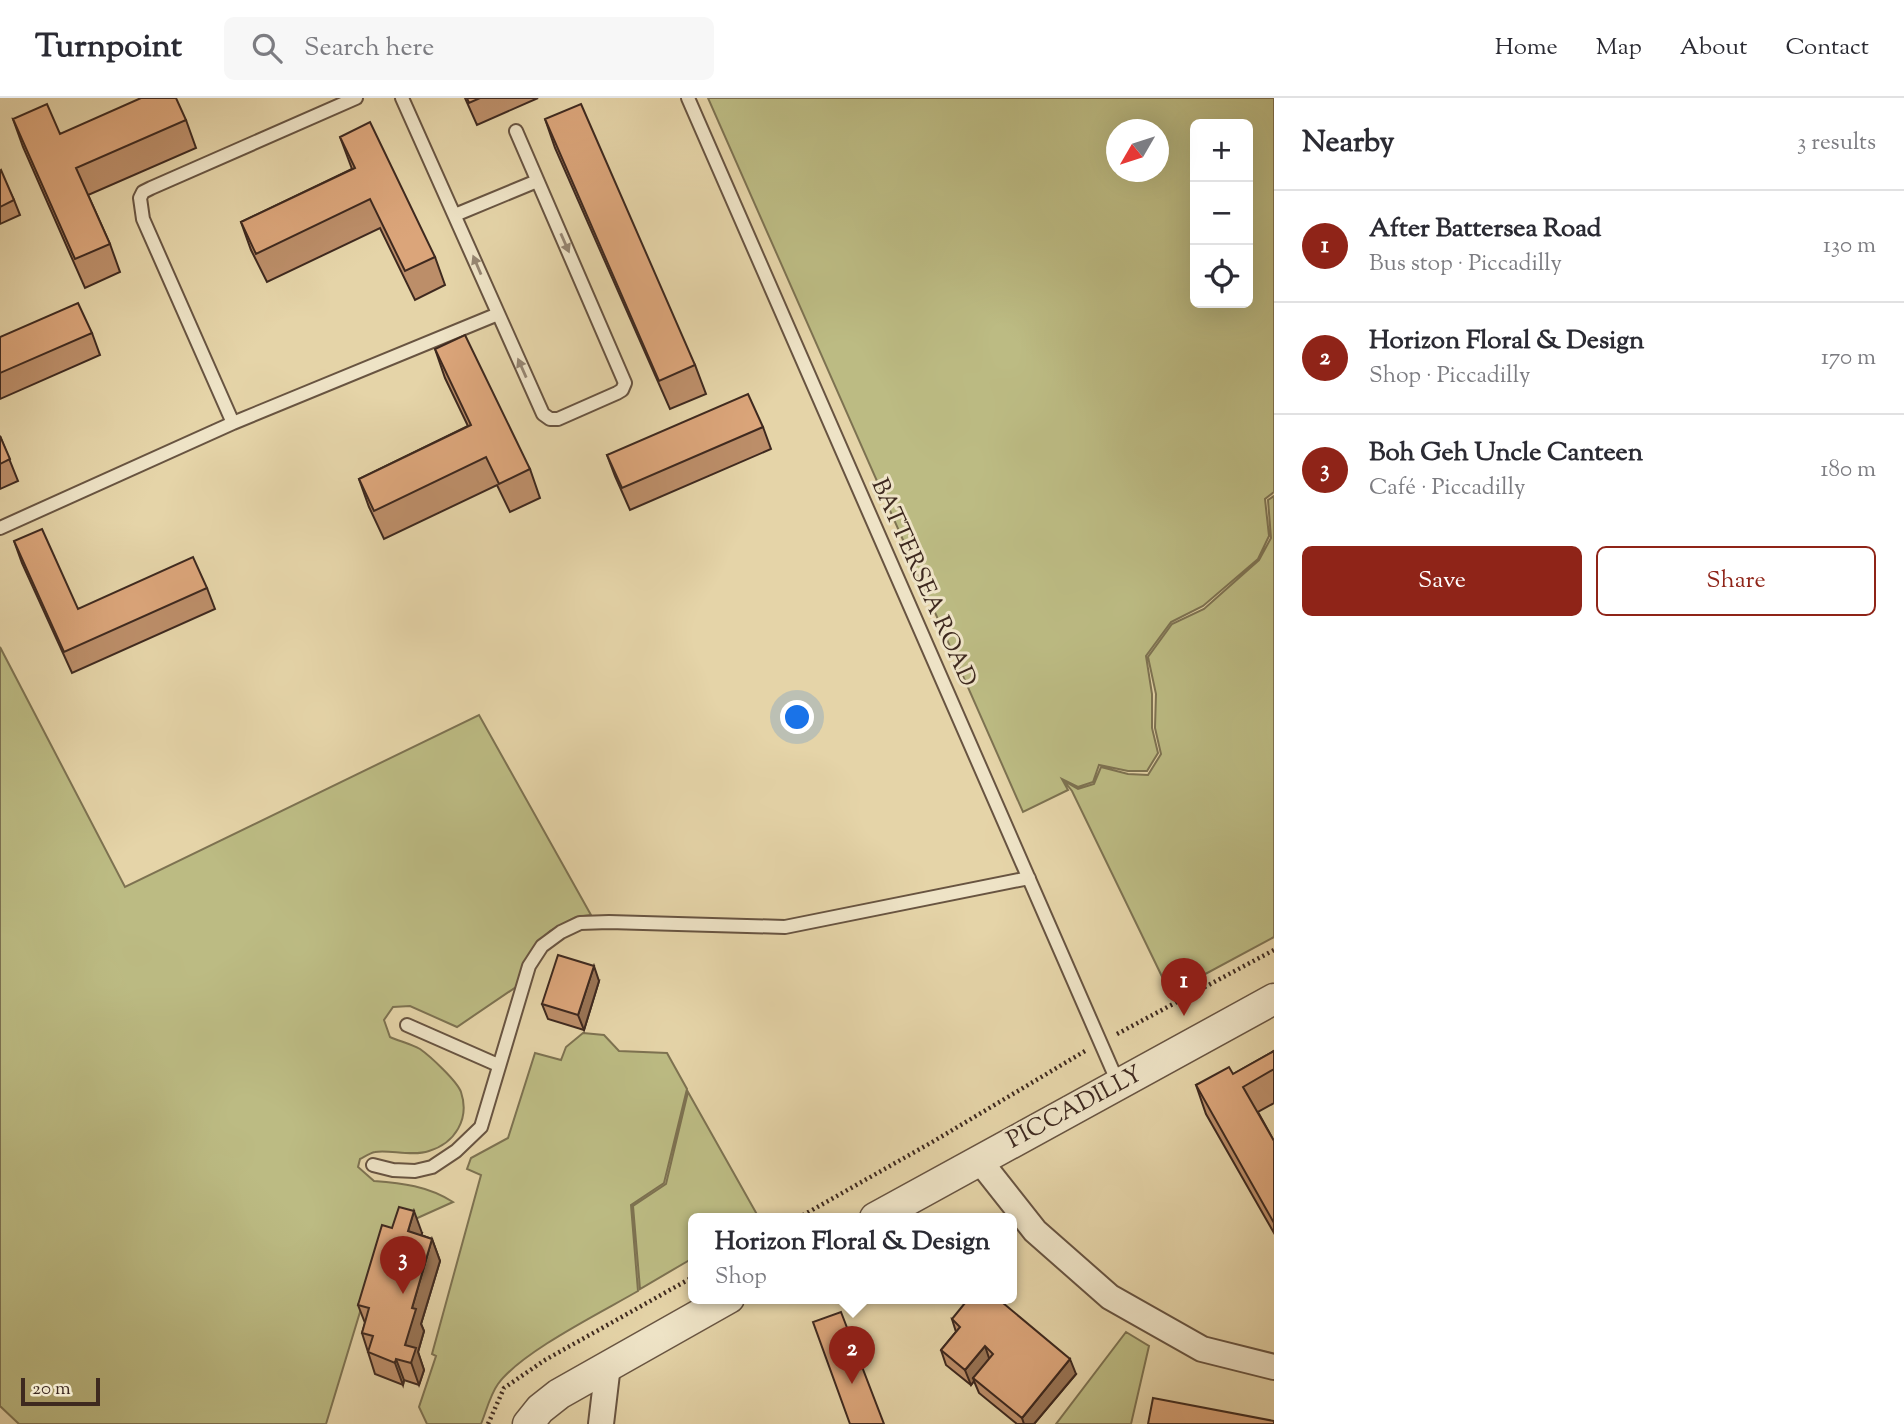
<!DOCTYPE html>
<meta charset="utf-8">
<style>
body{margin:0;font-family:"Sorts Mill Goudy",serif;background:#f7f7f7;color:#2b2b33}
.controls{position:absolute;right:21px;top:21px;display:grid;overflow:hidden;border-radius:10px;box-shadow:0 7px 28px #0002}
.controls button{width:63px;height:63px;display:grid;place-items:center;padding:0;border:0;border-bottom:2px solid #e1e1e2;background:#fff;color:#2b2b33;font:35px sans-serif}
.compass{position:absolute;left:1106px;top:21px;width:63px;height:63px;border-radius:50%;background:#fff;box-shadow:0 7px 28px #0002;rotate:231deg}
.scale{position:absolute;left:21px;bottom:18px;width:79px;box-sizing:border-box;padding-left:7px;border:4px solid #3e291f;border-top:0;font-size:19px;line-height:24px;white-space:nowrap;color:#3e291f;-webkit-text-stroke:5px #eee3c6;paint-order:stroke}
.you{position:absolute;left:798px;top:620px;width:24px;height:24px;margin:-18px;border:5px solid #fff;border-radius:50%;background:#1a73e8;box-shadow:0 0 0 10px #1a73e833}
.badge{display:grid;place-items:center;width:46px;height:46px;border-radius:50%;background:#8f2418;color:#fff;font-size:23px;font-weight:700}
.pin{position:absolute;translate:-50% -58px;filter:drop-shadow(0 2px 4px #0008)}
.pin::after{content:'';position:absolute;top:37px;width:24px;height:21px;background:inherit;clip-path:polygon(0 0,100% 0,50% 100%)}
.popup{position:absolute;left:688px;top:1115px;width:329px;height:91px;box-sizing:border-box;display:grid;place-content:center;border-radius:10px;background:#fff;filter:drop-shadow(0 2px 5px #0005);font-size:23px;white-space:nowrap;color:#7c7c81}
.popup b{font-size:26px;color:#2b2b33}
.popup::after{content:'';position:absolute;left:50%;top:100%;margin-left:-14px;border:14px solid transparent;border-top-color:#fff}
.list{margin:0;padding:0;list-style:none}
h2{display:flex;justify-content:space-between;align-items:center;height:91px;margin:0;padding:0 28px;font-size:30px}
h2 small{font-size:23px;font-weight:400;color:#7c7c81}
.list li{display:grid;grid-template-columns:46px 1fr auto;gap:21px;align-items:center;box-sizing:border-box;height:112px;padding:0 28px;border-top:2px solid #e1e1e2}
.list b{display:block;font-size:26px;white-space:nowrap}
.list p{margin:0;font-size:23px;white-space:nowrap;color:#7c7c81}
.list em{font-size:23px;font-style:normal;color:#7c7c81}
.actions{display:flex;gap:14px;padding:21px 28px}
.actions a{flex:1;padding:16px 0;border:2px solid #8f2418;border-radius:10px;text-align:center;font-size:24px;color:#8f2418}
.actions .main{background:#8f2418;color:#fff}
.icon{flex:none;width:38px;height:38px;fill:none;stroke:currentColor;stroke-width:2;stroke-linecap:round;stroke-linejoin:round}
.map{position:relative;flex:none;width:1274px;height:1326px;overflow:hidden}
header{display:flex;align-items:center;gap:42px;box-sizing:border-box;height:98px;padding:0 35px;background:#fff;border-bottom:2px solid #e1e1e2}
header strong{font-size:33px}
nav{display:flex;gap:38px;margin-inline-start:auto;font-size:24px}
.search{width:490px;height:63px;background:#f7f7f7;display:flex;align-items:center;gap:18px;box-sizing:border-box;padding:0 24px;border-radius:10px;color:#7c7c81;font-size:26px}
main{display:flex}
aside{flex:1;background:#fff}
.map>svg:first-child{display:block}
.green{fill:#bcbb83;stroke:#7d7251;stroke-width:2;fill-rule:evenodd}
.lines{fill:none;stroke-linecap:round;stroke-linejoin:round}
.service-casing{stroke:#685441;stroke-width:16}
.minor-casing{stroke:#685441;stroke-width:28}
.tertiary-casing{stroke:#685441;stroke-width:33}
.path{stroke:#3e291f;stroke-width:4.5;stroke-dasharray:2 3.5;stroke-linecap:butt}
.service{stroke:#eee3c6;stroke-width:12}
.minor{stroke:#eee3c6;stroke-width:24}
.tertiary{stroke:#eee3c6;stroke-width:30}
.wall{fill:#bc8e69;stroke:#3e291f;stroke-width:2}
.shaded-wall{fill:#997455;stroke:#3e291f;stroke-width:2}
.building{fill:#dba57a;stroke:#3e291f;stroke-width:2}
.oneway{fill:#968672}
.labels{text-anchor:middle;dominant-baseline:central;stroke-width:6;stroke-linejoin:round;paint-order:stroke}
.street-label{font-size:24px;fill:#3e291f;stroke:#eee3c6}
</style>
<header>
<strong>Turnpoint</strong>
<div class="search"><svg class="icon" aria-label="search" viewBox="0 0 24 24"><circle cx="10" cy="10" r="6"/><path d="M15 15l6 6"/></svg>Search here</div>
<nav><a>Home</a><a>Map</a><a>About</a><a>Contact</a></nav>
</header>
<main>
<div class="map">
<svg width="1274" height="1326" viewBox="0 0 1274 1326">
<rect width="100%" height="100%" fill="#e5d4a8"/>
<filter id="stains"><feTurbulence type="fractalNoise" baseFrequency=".00286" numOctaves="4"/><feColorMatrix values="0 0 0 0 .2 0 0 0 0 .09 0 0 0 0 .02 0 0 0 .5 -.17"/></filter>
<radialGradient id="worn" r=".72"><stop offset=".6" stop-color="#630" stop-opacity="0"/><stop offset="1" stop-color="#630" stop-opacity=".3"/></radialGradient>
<path class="green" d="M708,0H1274V394L1265,401L1269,438L1258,461L1203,508L1171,524L1146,558L1152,596V630L1158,655L1147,673H1128L1099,667L1093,684L1078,689L1062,681L1068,692L1023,714ZM1195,26H1248V205H1195ZM1116,32H1158V74H1116Z
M1274,398V839L1170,895L1072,693L1064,683L1078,691L1094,686L1101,669L1128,676L1148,677L1161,656L1155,630L1156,596L1148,559L1172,526L1204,511L1259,462L1271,440L1268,402Z
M0,549L125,789L479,617L591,817L576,819L550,833L536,846L516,889L457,929L410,908L393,909L384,922L390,939C399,943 411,946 420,951C430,958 457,983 461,994C470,1021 455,1045 429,1053C412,1059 388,1051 375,1054C370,1055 364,1059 360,1061L358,1069L374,1083C402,1085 428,1088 453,1104L384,1135L326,1326H19L0,1308Z
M583,935L604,937L619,953L667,955L687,991L664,1085L631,1107L638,1193C602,1214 521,1254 498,1286C490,1297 486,1314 481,1326H427L419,1309L436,1258L432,1256L481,1077L467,1071L471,1060L508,1040L535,955L561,962L566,949Z
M688,994L759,1120H693V1160L640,1191L633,1108L666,1086Z
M1126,1234L1149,1248L1131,1326H1056Z"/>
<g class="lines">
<defs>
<path id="service" d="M402,0L543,316L550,321H558L617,295L622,292L625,285L516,33
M688,0L1119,987
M455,117L537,83
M233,325L143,121L140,100L143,94L151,90L356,0
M0,430L233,325L498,216
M407,927L498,967
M373,1067L393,1072L415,1073L432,1069L456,1053L481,1029L529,868L542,848L561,834L580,825L609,824L785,829L1029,780"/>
<path id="minor" d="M979,1062L1035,1133L1110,1199L1202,1251L1274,1269
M601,1326L608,1267"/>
<path id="tertiary" d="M875,1120L1274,901
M528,1326L540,1311L559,1296L729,1200"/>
</defs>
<use href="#service" class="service-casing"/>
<use href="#minor" class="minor-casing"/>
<use href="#tertiary" class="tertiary-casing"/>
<path class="path" d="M1117,936L1274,852
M798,1120L934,1043L1085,953
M488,1326L504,1290L545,1262L693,1179"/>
<use href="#service" class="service"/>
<use href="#minor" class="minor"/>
<use href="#tertiary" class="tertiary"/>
</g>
<path class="wall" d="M465,0H538L477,27Z
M13,21L60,36L186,22L196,50L88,97L110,146L120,174L85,190L23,49Z
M545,21L695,267L706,296L670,311L555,50Z
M340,39L435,159L445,187L415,202L380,130L267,184L251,152L241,124L352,71Z
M0,73L14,102L20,117L0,126Z
M92,235L100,257L0,301V239Z
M435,251L530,371L540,400L510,414L497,387L384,441L369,409L359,381L468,328L445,280Z
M763,329L771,351L630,412L615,378L607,357Z
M0,338L18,383L0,391Z
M14,443L78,511L207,490L215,511L72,575L22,465Z
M599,883L584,932L548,921L542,906Z
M1274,953V1005L1258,1014L1274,1043V1135L1206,1016L1196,987L1233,976Z
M392,1130L422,1135L421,1137L432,1141L440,1163L421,1226L424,1233L418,1254L424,1272L419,1287L404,1282L403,1287L375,1276L362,1235L365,1225L358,1207Z
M952,1221L1076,1276L1034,1326H1017L979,1295L974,1283L971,1287L946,1267L941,1252L956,1234Z"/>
<path class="shaded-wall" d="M594,868L599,883L584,932L578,917Z
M414,1113L422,1135L416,1155L408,1133Z
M432,1141L440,1163L421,1226L424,1233L418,1254L424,1272L419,1287L405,1247L412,1210Z
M985,1248L990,1263L973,1280L974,1283L971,1287L965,1272Z
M396,1261L404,1282L403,1287L395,1265Z
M1070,1261L1076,1276L1034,1326H1024L1022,1320Z"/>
<path class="building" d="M141,0H176L186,22L76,70L110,146L75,161L13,21L47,6L60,36Z
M467,0H480L469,5Z
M581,6L695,267L659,283L545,21Z
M370,24L435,159L405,173L370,101L256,156L241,124L355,70L340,39Z
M1,72L14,102L0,109V73Z
M78,205L92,235L0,275V239Z
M465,237L530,371L499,386L486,359L374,413L359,381L471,327L435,251Z
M748,296L763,329L622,390L607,357Z
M0,338L10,361L0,366Z
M42,431L78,511L193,459L207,490L64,554L14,443Z
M558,857L594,868L578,917L542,906Z
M1274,953V971L1243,989L1274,1043V1125L1196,987L1229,969L1233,976Z
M399,1109L414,1113L408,1133L432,1141L412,1210L416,1211L405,1247L416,1250L411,1265L396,1261L395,1265L368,1254L373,1238L362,1235L369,1210L358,1207L382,1127L392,1130Z
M969,1200H997L1070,1261L1022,1320L973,1280L993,1256L985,1248L965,1272L941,1252L960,1229L952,1221Z
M841,1214L884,1326H850L813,1224Z
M1153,1300L1274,1323V1326H1148Z"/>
<defs><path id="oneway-solid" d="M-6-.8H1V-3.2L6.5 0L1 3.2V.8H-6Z" transform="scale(1.75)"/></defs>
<g class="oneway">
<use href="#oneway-solid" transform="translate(565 145) rotate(66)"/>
<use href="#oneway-solid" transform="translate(477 167) rotate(-113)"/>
<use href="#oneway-solid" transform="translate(522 270) rotate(-114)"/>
</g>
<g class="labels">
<g class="street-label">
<text transform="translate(923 485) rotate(66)">BATTERSEA ROAD</text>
<text transform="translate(1075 1010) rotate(-28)">PICCADILLY</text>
</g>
</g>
<rect width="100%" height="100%" filter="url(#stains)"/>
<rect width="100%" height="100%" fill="url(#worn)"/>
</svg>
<div class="controls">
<button>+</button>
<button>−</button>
<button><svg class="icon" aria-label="locate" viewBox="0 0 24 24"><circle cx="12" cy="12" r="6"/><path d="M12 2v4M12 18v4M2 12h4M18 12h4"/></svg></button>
</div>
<svg class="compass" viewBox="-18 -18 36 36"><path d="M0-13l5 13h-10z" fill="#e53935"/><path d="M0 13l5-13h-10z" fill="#7c7c81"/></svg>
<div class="scale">20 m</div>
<div class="you"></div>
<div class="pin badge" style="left:1184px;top:918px">1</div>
<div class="pin badge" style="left:852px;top:1286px">2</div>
<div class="popup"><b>Horizon Floral &amp; Design</b>Shop</div>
<div class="pin badge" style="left:403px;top:1196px">3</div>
</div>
<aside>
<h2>Nearby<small>3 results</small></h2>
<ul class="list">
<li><span class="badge">1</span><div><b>After Battersea Road</b><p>Bus stop · Piccadilly</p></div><em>130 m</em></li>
<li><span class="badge">2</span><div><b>Horizon Floral &amp; Design</b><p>Shop · Piccadilly</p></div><em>170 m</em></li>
<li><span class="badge">3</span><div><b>Boh Geh Uncle Canteen</b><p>Café · Piccadilly</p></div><em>180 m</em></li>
</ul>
<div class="actions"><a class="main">Save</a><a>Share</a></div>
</aside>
</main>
